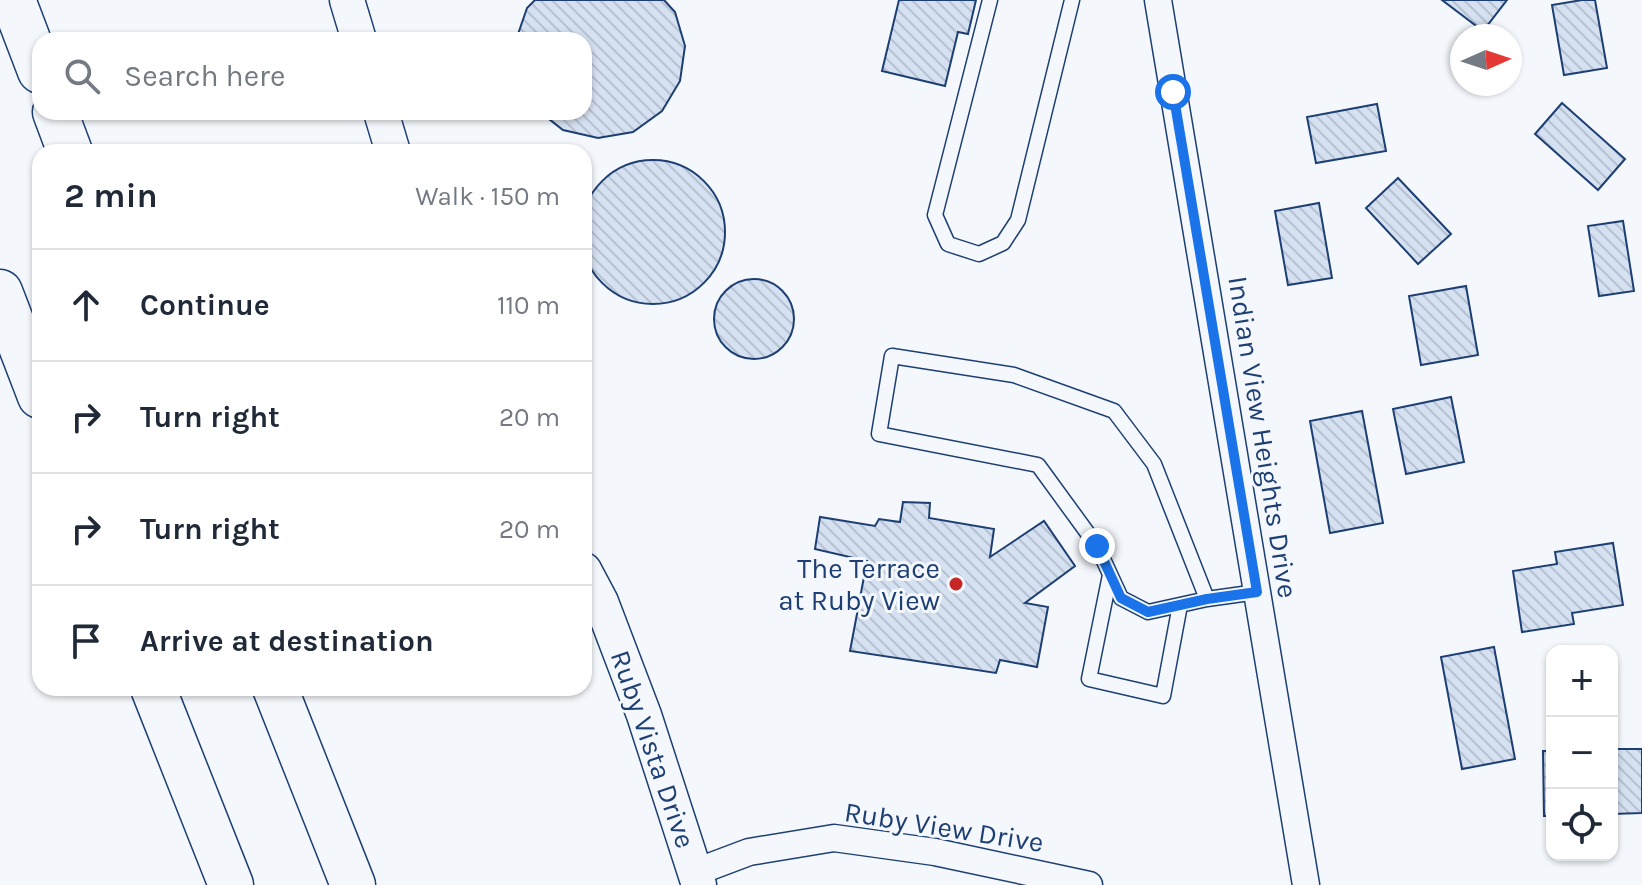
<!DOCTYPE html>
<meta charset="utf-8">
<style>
body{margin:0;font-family:Karla,sans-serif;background:#f6f6f7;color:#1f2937}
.controls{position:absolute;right:24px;bottom:24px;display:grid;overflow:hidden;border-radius:16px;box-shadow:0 2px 6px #0004}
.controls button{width:72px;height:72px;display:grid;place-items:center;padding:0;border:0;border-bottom:2px solid #e0e1e3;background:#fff;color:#1f2937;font:40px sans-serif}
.compass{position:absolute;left:1450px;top:24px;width:72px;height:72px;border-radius:50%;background:#fff;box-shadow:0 2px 6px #0004;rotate:87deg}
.stop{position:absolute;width:24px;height:24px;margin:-18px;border:6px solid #1a73e8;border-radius:50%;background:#fff}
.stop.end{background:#1a73e8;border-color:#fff;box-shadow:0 2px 8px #0008}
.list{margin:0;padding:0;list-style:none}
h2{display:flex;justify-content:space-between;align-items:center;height:104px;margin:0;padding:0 32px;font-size:34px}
h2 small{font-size:26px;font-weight:400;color:#747a83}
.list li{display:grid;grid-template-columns:52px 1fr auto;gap:24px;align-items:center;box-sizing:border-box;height:112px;padding:0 32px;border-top:2px solid #e0e1e3}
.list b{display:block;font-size:30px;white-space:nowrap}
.list em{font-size:26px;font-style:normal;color:#747a83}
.icon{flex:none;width:44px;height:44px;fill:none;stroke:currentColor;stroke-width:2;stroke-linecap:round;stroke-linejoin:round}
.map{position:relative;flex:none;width:1642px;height:885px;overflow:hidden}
.search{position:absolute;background:#fff;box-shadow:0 2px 6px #0004;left:32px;top:32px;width:560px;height:88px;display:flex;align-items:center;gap:20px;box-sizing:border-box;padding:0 28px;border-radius:24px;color:#747a83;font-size:30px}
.panel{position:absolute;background:#fff;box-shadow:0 2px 6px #0004;left:32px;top:144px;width:560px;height:552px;border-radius:24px}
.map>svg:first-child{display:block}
.building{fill:url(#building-back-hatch);stroke:#1d3f73;stroke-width:2}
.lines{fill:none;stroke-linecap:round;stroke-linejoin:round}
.service-casing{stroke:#1d3f73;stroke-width:17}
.minor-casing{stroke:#1d3f73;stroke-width:29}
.tertiary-casing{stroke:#1d3f73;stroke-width:37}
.motorway-casing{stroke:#1d3f73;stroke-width:47}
.service{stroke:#f4f7fb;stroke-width:14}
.minor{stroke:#f4f7fb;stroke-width:26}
.tertiary{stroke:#f4f7fb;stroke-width:34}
.motorway{stroke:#f4f7fb;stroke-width:44}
.route{stroke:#1a73e8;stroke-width:10}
.poi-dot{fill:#c62828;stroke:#f4f7fb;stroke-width:3}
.labels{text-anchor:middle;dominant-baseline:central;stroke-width:6;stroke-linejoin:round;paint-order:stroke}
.street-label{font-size:28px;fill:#1d3f73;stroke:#f4f7fb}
.poi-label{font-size:28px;fill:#1d3f73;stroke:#f4f7fb;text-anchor:end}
</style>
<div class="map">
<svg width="1642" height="885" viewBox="0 0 1642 885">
<defs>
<pattern id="building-back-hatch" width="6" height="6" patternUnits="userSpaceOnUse" patternTransform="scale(2)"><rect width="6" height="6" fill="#d5e0f0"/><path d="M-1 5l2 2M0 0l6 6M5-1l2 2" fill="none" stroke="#b6c1d1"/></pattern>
</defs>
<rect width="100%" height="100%" fill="#f4f7fb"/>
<path class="building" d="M535,0H664L675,12L685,46L680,81L662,111L633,132L598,138L563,130L540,112H584V40H516L527,8Z
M899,0H976L968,34L958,32L945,86L882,71Z
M1442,0H1507L1483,31Z
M1582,0H1595L1607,68L1564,75L1552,5Z
M1562,103L1625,159L1598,190L1535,134Z
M1377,104L1386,151L1316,163L1307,117Z
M581 232a72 72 0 1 1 144 0a72 72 0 1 1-144 0Z
M1398,178L1451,234L1418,264L1366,208Z
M1319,203L1332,278L1288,285L1275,211Z
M1623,221L1634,291L1599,296L1588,226Z
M714 319a40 40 0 1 1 80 0a40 40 0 1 1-80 0Z
M1466,286L1478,355L1421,365L1409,296Z
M1451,397L1464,462L1406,474L1393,409Z
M1362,411L1383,523L1330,533L1310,421Z
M903,502L930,503L929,518L994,529L990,557L1044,521L1075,566L1025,603L1048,607L1037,667L1000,660L996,673L850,651L867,561L815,549L820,517L875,526L879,519L900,522Z
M1613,543L1623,605L1572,613L1574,624L1522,632L1513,571L1557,564L1555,552Z
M1494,647L1515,759L1462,769L1441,657Z
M1612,749H1642V813L1612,814Z
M1543,751H1552V816H1544Z"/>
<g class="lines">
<defs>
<path id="service" d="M990,0L935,215L948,244L979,254L1003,243L1018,220L1072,0
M1110,575L1089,679L1163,696L1180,605
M1207,599L1148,612L1121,598L1097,546L1038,465L879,434L892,356L1014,375L1114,411L1154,464L1207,599L1257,592"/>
<path id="minor" d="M1158,0L1306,885
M696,872L749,852L834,838L935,852L1089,885"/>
<path id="tertiary" d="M347,0L359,40
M381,112L393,152
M584,570L601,602L644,715L699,885"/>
<path id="motorway" d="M13,0L40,71
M55,112L70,152
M0,292L40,396
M153,688L231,885
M275,688L353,885"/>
</defs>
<use href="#service" class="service-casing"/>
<use href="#minor" class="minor-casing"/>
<use href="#tertiary" class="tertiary-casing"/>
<use href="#motorway" class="motorway-casing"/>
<use href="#service" class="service"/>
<use href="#minor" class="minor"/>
<use href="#tertiary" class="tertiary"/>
<use href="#motorway" class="motorway"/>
</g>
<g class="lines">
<path class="route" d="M1097,546L1121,598L1148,612L1207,599L1257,592L1173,92"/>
</g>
<circle class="poi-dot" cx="956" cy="584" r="8"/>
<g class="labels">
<g class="street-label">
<text transform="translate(1263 437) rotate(81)">Indian View Heights Drive</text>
<text transform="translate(653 749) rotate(71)">Ruby Vista Drive</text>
<text transform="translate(944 827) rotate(9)">Ruby View Drive</text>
</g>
<g class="poi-label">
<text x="940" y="568">The Terrace<tspan x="940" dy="32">at Ruby View</tspan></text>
</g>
</g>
</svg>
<div class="controls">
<button>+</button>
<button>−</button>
<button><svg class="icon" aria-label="locate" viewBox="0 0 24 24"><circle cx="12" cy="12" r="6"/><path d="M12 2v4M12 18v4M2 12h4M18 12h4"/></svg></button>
</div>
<svg class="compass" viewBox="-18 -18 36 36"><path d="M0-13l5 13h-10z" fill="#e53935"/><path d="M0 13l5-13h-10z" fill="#747a83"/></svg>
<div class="stop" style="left:1173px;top:92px"></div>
<div class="stop end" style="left:1097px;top:546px"></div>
<div class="search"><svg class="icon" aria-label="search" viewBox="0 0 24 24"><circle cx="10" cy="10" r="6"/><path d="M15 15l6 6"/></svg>Search here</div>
<section class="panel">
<h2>2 min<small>Walk · 150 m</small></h2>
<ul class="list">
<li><svg class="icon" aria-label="ahead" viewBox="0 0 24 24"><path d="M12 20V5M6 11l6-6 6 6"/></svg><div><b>Continue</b></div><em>110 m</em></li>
<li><svg class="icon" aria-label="right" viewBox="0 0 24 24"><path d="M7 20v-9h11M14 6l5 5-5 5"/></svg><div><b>Turn right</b></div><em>20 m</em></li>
<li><svg class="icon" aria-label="right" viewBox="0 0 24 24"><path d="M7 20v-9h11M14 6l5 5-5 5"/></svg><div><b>Turn right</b></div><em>20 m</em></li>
<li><svg class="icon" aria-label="arrive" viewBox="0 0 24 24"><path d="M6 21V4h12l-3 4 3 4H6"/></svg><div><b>Arrive at destination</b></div></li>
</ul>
</section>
</div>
